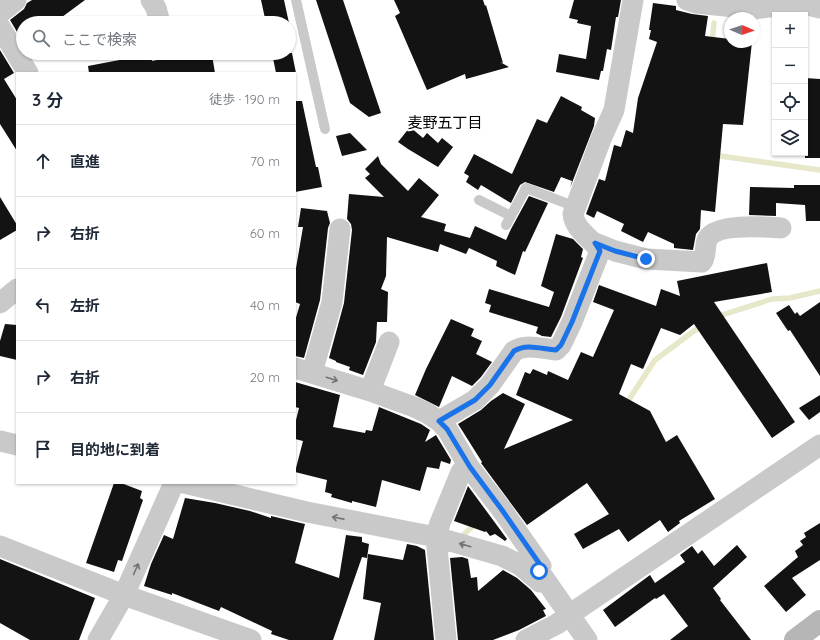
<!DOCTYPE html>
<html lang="ja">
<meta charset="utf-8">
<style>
body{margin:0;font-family:Quicksand,"Noto Sans JP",sans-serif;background:#f2f2f3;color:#1f2937}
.controls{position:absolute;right:12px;top:12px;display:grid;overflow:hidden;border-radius:0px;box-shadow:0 1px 3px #0004}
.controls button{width:36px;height:36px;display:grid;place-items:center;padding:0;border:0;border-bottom:1px solid #e0e1e3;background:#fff;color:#1f2937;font:20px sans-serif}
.compass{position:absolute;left:724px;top:12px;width:36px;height:36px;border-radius:50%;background:#fff;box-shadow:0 1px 3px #0004;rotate:92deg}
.stop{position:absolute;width:12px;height:12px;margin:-9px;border:3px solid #1a73e8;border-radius:50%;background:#fff}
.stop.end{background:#1a73e8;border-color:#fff;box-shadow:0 1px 4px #0008}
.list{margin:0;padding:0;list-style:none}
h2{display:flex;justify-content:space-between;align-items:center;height:52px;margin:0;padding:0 16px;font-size:17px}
h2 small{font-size:13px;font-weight:400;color:#747a83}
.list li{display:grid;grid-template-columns:26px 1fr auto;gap:12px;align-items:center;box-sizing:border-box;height:72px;padding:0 16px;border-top:1px solid #e0e1e3}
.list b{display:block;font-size:15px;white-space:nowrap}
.list em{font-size:13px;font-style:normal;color:#747a83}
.icon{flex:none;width:22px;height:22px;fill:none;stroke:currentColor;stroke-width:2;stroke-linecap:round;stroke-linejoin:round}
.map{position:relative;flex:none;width:820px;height:640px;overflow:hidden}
.search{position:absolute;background:#fff;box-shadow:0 1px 3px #0004;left:16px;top:16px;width:280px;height:44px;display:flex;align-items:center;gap:10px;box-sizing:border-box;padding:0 14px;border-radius:22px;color:#747a83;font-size:15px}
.panel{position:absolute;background:#fff;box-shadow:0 1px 3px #0004;left:16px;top:72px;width:280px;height:412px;border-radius:0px}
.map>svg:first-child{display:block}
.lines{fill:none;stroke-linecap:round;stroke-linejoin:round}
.stream{stroke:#e7e7c9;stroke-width:5.5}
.building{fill:#131313}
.service{stroke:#c9c9c9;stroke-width:10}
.minor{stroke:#c9c9c9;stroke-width:21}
.secondary{stroke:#b6b6b6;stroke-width:22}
.oneway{stroke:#737373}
.route{stroke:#1a73e8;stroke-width:5}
.labels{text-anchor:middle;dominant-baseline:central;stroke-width:4;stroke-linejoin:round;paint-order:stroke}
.neighbourhood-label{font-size:15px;fill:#000;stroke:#fff}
</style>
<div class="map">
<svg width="820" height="640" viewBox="0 0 820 640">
<rect width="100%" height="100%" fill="#fff"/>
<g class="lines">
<path class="stream" d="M712,43L714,23
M713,155L820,170
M716,317L772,299L790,298L820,291
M626,404L655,360L702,325
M459,539L476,523"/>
</g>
<path class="building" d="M32,0H85L62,17L61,16L52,23H23V42L10,20L24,9L27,3Z
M261,0H284L289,23H266Z
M316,0H343L381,113L369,117L350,103Z
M394,0H483L485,6L486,5L503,63L500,62L509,67L466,79L465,74L427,90L395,16L400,13Z
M574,0H621L618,17H616L611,50L607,49L603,71H601L599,80L556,72L559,54L586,59L591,26L577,23L578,20L569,18Z
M653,3L676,6V10L692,14L708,16L705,36L730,39V42H752L743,125L723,124L715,212L701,210L700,229L696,234L693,250L674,248V244L648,232L643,242L621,231L624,224L597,211L594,218L586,214L599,179L605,181L614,145L621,147L626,130L633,133L638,98L657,42L649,39L651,30H649Z
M0,50L14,73L4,79L17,100V151L0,124Z
M192,53H207L208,56L212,55L215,73H89L88,66L151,54L152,61Z
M272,53H292L296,73H276Z
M805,78L820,79V158H805Z
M561,96L582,107L581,110L595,118L594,126L570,188L572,181L561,177L554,192L525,182L520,185L511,203L481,185L478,190L466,182L469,176L464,173L474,154L512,174L537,119L547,123Z
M295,101H302L316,167H318L322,187L295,192Z
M410,127L423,138L427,133L438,143L442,138L453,147L438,167L408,149L398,142Z
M350,133L367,150L342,156L336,136Z
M378,156L381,164L408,191L419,178L439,195L421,217L446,224L444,231L470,238L475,226L506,240L511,229L529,196L548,203L525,252L523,251L515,275L496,266L497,261L469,248L466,254L440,244L438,252L387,237L386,276L381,289L388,292L387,322H377L376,342L363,375L349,370L350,367L336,362V361L329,358L344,303L352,230L351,224L347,219L349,194L384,197L365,178L370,174L365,169Z
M794,185H820V221H806L805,205L776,203V216L749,215L750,187L794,188Z
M0,197L17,225V230L0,240Z
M301,208L327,211L330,223L328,228L320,300L304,358L295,356V321L300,304L295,302V274L303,227H298Z
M556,234L573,239L583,249L581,257L583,258L561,317L551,337L542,336L536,333L538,327L489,312L491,305L485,303L489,289L549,307L554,292L541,286Z
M767,263L772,292L714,302L795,422L772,438L694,324L680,335L661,328L643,369L631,364L619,394L650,411L666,442L677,435L715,499L679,521L680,523L668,532L660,520L628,542L619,529L583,549L574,534L609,514L587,483L527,525L481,463L482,462L458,424L481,410L491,401L503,393L525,404L504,449L573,420L516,395L525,372L530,374L533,369L547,375L548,371L568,380L581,352L593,357L614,310L593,302L599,285L656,306L661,289L680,296L677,281Z
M820,302V376L790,330L788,331L776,313L789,305L795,314L797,312L800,316Z
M451,319L474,329L471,336L482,341L476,354L492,362L481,377L472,386L452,376L439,407L415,395L426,369Z
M5,324L17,325V360L0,356V341Z
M295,382L340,395L333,427L365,433L366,430L372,431L379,407L421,424L430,430L425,442L436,435L451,460L450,464L441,461L439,469L427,467L420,491L382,480L376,507L352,501V503L331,497L332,494L325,492L327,480L295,472L303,441L295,439V424L299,408L295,407Z
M820,395V412L809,420L799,408Z
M114,483H121L142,491L140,498L143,500L122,561L118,560L114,572L86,563Z
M468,486L507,539L505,541L495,534L490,536L486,531L485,532L454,521Z
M185,498L215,503L250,511L271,518V516L305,524L295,563L339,578L346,535L362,537V542L369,544L367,558L362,557L333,640H289L271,634L272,631L221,607L219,611L172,593V595L144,586L151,564L164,535L173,539Z
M820,523V560L792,578L806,595L786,612L764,586L798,557L795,551L803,545L800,541L806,537L804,533Z
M407,544L417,546L425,550L434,640H374L381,603L363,599L368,554L403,560Z
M737,545L747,557L713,588L721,599L720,600L751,640H670L688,626L664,594L656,599L655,598L615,627L603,610L650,575L655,583L685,562L680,555L692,546L698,554L702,550L714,566Z
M462,557L468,559L471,578L477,577L478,591L503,570L517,578L531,590L546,609L543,610L546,616L519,630L493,640H458L450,558Z
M0,559L95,598L79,640H30L0,623Z"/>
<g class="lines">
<path class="service" d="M296,0L325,129
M479,200L511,216
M506,225L526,188L576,207"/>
<path class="minor" d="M151,0L156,8L160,23
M687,0L696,3L754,9L800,3L820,8
M0,13L16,0
M0,27L28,73
M595,243L615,251L646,259L702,262C707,255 704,245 708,238C718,223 765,227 781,228
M0,303L17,289
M312,373L332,302L340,229
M370,391L389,342
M439,421L475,400L490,385L514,351C527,343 541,349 556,350L561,345L572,322L600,251C592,238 575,231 573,214L601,139L614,110L633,0
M0,441L17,445
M184,483L307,512L436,537L502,556L520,565L540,582L539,571L541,566L502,510L469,467L447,429L439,421L427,413L414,407L370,391L295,368
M0,546L124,595L251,640
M539,571L587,640
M98,640L124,595L174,483
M446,640L436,537L440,523L461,472L469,467
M526,640L557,624L569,615L820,445"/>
<path class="secondary" d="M795,640L820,621"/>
</g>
<defs><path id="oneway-shaft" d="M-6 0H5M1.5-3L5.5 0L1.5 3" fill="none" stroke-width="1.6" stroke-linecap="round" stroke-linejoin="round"/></defs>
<g class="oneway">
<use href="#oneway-shaft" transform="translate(332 379) rotate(18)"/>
<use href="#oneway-shaft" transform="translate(338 518) rotate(-169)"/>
<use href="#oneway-shaft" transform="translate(465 545) rotate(-164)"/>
<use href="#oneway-shaft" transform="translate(136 569) rotate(-66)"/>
</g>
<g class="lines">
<path class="route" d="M539,571L541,566L502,510L470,467L447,429L439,421L475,400L490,385L514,351C527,343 541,349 556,350L561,345L572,322L600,251L595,243L615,251L646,259"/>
</g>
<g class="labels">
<g class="neighbourhood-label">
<text x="445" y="122">麦野五丁目</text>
</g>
</g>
</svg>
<div class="controls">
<button>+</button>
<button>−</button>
<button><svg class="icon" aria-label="locate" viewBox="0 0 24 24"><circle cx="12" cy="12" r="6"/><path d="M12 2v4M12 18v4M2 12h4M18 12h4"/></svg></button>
<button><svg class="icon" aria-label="layers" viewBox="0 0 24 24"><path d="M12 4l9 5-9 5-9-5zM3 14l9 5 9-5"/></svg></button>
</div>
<svg class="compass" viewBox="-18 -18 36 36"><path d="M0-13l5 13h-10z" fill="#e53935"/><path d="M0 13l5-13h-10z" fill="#747a83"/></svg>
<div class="stop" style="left:539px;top:571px"></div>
<div class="stop end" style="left:646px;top:259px"></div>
<div class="search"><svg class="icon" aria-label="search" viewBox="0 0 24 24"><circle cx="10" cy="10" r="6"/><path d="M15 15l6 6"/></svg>ここで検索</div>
<section class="panel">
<h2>3 分<small>徒歩 · 190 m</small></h2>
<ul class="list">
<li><svg class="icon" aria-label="ahead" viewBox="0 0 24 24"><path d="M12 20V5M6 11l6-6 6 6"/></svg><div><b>直進</b></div><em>70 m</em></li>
<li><svg class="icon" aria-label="right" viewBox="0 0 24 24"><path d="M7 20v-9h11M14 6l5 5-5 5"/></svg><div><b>右折</b></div><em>60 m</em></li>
<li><svg class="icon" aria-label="left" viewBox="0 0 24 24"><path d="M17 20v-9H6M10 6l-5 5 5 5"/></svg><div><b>左折</b></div><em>40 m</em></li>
<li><svg class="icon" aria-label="right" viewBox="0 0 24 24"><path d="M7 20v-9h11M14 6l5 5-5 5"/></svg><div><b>右折</b></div><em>20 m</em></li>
<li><svg class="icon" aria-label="arrive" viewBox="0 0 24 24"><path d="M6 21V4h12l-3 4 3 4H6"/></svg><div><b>目的地に到着</b></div></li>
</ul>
</section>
</div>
